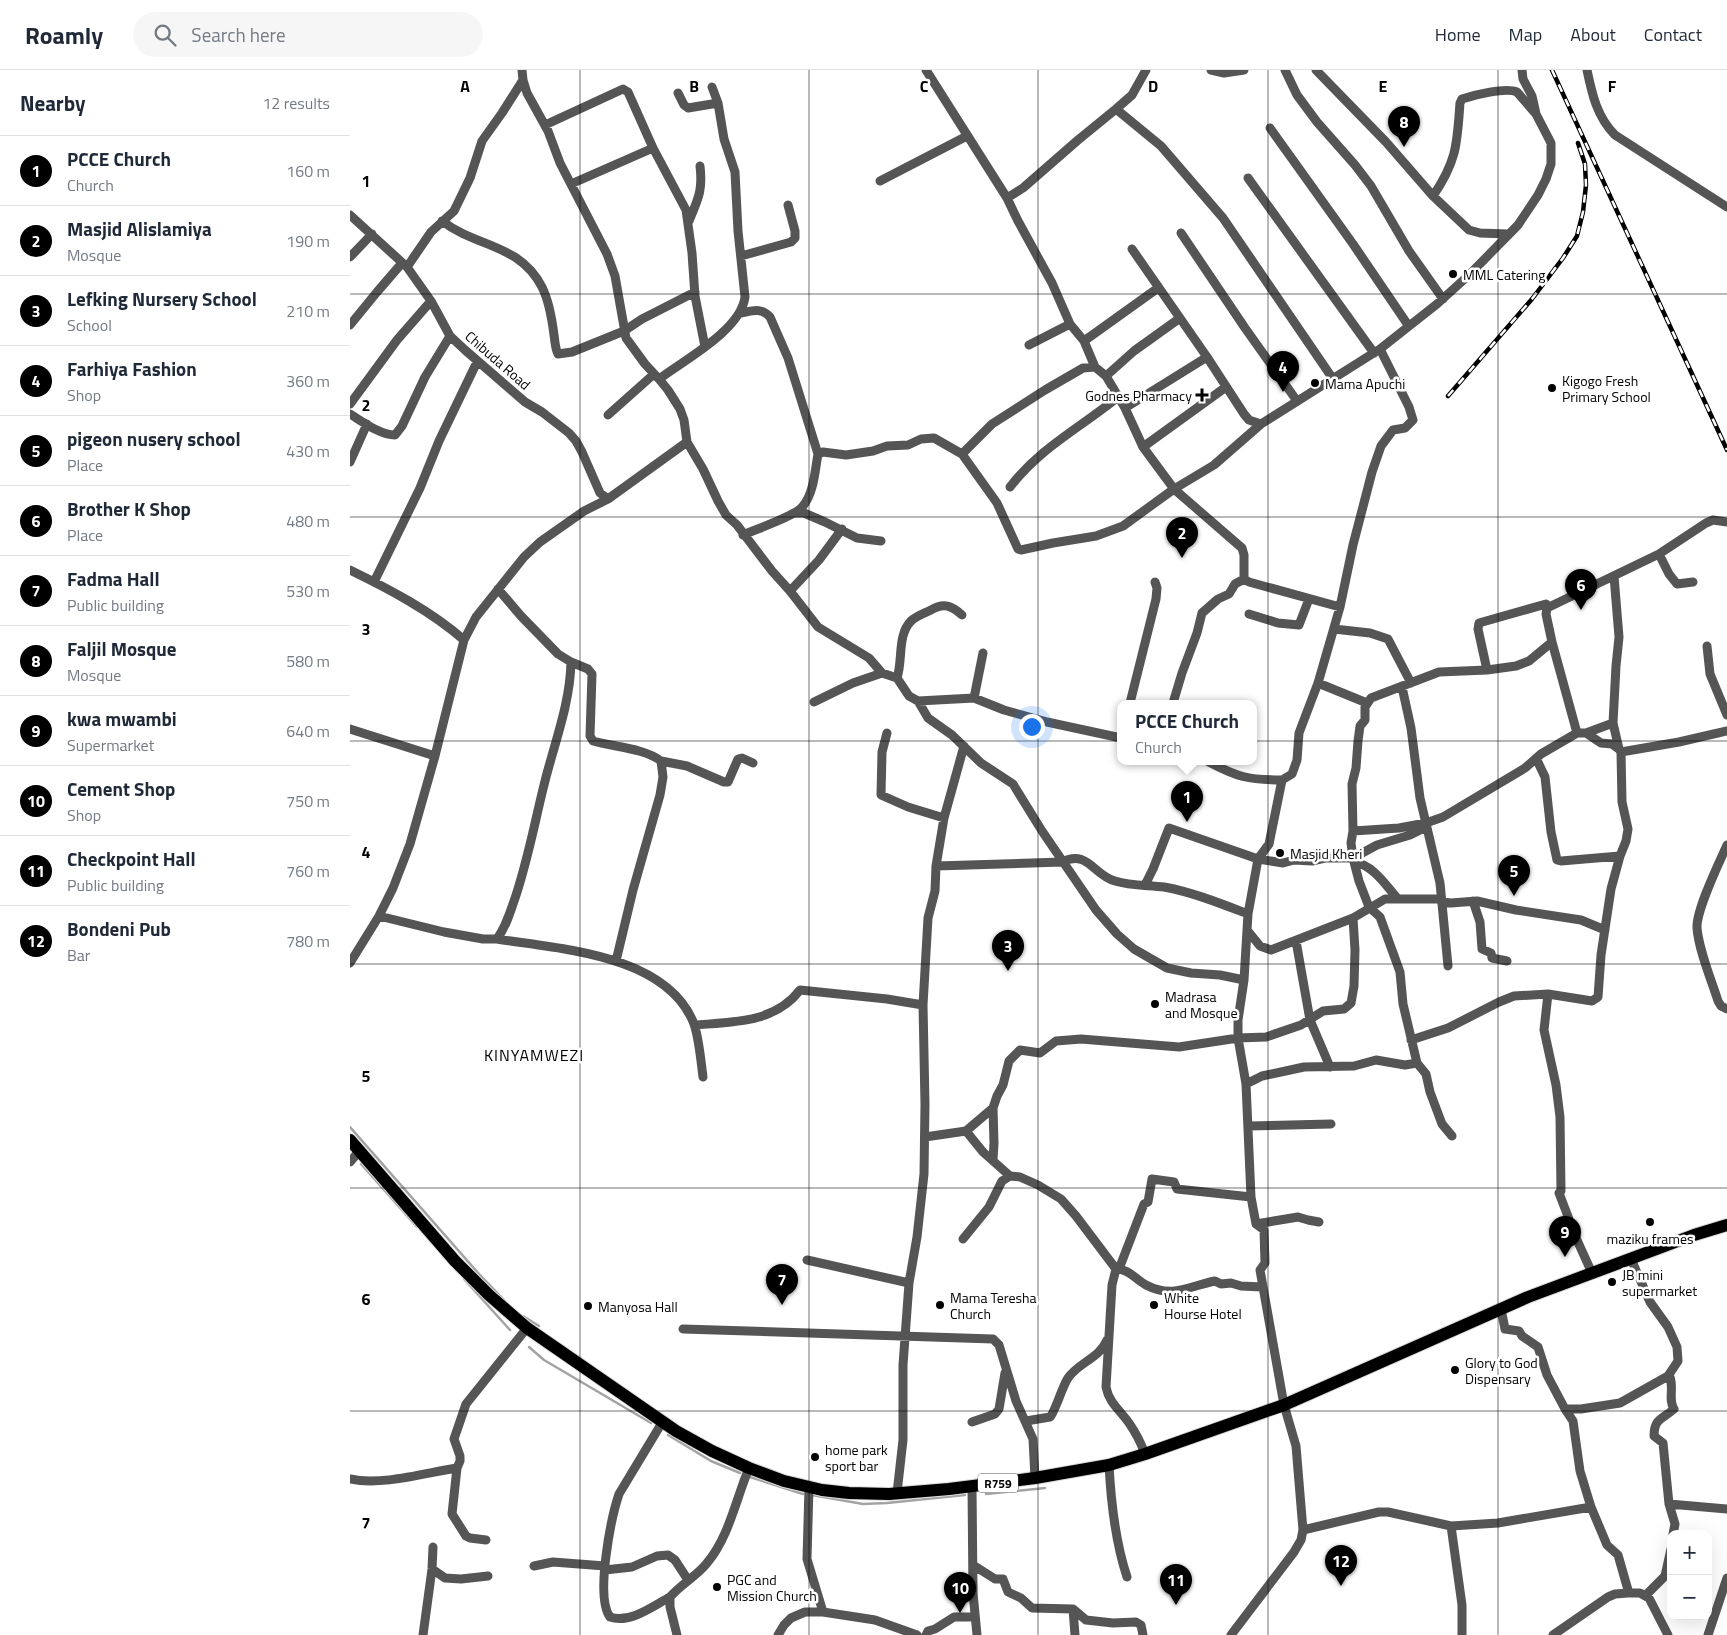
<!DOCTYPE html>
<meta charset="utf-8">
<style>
body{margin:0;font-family:"Titillium Web",sans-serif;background:#f6f6f7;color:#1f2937}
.controls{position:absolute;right:15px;bottom:15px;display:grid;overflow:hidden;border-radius:10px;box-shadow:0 5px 20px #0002}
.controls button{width:45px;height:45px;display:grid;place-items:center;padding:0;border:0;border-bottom:1px solid #e0e1e3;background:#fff;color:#1f2937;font:25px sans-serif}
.you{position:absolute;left:681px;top:656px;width:18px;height:18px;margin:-12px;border:4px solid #fff;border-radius:50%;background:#1a73e8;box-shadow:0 0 0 8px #1a73e833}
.badge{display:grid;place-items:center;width:32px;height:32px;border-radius:50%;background:#000;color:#fff;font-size:16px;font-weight:700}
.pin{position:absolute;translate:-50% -41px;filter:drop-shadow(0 1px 2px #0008)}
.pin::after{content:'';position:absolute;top:26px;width:18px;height:15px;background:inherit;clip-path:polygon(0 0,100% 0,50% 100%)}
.popup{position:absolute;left:767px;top:630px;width:140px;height:65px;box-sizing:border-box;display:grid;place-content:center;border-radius:10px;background:#fff;filter:drop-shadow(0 1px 4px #0005);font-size:16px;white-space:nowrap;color:#747a83}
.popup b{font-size:19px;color:#1f2937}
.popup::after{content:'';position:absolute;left:50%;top:100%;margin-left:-10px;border:10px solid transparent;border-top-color:#fff}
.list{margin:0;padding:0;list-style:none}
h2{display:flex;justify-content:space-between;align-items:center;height:65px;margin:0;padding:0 20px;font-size:21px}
h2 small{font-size:16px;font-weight:400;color:#747a83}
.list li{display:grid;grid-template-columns:32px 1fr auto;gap:15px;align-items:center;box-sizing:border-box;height:70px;padding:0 20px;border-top:1px solid #e0e1e3}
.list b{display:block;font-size:19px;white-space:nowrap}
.list p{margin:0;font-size:16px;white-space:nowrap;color:#747a83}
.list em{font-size:16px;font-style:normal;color:#747a83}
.icon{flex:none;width:28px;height:28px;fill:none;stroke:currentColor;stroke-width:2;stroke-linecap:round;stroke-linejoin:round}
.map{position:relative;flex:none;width:1377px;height:1565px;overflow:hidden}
header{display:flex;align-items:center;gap:30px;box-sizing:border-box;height:70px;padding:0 25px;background:#fff;border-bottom:1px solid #e0e1e3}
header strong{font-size:24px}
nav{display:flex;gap:28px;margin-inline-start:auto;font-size:18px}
.search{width:350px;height:45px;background:#f6f6f7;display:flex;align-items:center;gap:12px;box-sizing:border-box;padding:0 18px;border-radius:28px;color:#747a83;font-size:19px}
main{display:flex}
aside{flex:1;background:#fff}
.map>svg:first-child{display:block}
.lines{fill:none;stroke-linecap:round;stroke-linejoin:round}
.stream{stroke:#a3a3a3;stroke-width:2.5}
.primary-casing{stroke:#dbdbdb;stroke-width:14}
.street{stroke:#555;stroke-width:9}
.primary{stroke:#000;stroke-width:12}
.rail-casing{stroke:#000;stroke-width:4.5}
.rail{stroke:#fff;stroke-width:2.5;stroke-dasharray:8;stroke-linecap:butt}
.grid{fill:none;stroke:#000;stroke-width:1;stroke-opacity:0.55}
.poi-dot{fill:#000;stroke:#fff;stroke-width:2}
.labels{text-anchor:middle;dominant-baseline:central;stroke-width:5;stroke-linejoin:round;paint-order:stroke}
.shield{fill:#fff;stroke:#4c4c4c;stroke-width:1}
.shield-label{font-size:12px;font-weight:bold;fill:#000}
.poi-label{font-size:14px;fill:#000;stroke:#fff;text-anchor:start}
.street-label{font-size:14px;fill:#000;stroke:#fff}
.quarter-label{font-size:16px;letter-spacing:1px;fill:#000;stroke:#fff}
.grid-label{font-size:16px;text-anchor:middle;font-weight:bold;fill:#000;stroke:#fff;stroke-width:5;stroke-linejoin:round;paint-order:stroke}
</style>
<header>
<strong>Roamly</strong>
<div class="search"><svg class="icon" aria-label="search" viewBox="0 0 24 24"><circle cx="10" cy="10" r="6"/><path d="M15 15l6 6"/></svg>Search here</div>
<nav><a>Home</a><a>Map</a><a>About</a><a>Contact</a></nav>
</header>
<main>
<aside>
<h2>Nearby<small>12 results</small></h2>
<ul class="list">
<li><span class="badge">1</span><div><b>PCCE Church</b><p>Church</p></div><em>160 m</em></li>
<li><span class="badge">2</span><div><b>Masjid Alislamiya</b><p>Mosque</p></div><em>190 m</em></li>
<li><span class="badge">3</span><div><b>Lefking Nursery School</b><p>School</p></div><em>210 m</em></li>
<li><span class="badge">4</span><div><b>Farhiya Fashion</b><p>Shop</p></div><em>360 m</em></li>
<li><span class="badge">5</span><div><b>pigeon nusery school</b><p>Place</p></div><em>430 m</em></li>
<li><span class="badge">6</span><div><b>Brother K Shop</b><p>Place</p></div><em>480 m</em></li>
<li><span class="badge">7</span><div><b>Fadma Hall</b><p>Public building</p></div><em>530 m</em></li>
<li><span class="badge">8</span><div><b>Faljil Mosque</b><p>Mosque</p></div><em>580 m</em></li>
<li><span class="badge">9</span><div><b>kwa mwambi</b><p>Supermarket</p></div><em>640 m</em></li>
<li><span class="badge">10</span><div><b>Cement Shop</b><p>Shop</p></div><em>750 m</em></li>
<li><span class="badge">11</span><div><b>Checkpoint Hall</b><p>Public building</p></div><em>760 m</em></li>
<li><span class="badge">12</span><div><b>Bondeni Pub</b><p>Bar</p></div><em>780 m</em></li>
</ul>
</aside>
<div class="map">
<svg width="1377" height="1565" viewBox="0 0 1377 1565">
<rect width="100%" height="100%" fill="#fff"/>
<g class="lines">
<path class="stream" d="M0,1057L129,1204L155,1231
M11,1094L67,1157
M114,1209L160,1260
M173,1246L189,1256
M179,1277L194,1290L301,1353
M318,1365L361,1391L390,1403
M400,1407L453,1424
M636,1424L695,1418
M462,1425L513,1434L537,1433L615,1425"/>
<defs>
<path id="primary" d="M0,1070L105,1191L139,1225L177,1258L326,1361L362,1381L399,1398L434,1411L472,1420L499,1423L539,1424L599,1419L685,1408L759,1395L795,1384L934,1335L1178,1227L1344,1165L1377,1155"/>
</defs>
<use href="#primary" class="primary-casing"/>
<path class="street" d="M576,0L657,128L673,118L728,70L766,39L782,25L796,0
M861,0L874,3L894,0
M935,0L947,25L967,52L1005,95L1021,116L1059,181L1093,229
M966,0L1036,72L1083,126L1119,160L1130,163L1158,164
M1237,0C1242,24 1247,47 1265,65L1377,137
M328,23L334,35L338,38L368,33
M766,39L811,76L873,148L983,309
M195,55L273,19L278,22L303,78L336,140L342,183L345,226L355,277
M920,58L1003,174L1058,255
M898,108L1024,283
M530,111L617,66
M221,114L303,78
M1083,126C1107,91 1107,74 1110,33L1112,29C1124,25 1156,17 1167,22L1186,44
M657,128L668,151L702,213L720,254L734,271L745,297
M0,145L57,197L81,231L100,266L115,280L175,332L192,342L219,363L226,371L232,382L250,423L258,429
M92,151C127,178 169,173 192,217C199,231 202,249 204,265C205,271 205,278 208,284L222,282L274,261L292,249L345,222
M339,151C348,129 353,121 350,96
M831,163L895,258L947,331
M782,179L857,287L894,344L899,350L911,354
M391,186L441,172L445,168V161L438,135
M0,187L22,164
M57,197L81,162L104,141L120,108L132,71L152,43L173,10
M391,243C402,241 411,237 420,247L438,288L468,384
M0,255L27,222L52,193
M734,271L808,218
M679,275L720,254
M756,306L784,281L830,248
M309,309C334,290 391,260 395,227L388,161L385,102L374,69L368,33L362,17
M0,334L47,270L81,231
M775,338L857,287
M0,344C13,352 30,365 45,365L52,356L75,307L100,266
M258,345L304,304
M337,372L353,399L368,431L376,445L387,455L422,501L440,521L468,557L519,588L532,603L547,608L559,626L568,631L624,628L654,640L697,652L771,668
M793,377L876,317
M612,384L647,433L668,479L671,480L703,473L746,466L773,456L824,419L864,395L911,354L1030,279L1087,234L1119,205L1168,155L1188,125L1196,109L1201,94V73L1186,44L1182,26L1173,9L1172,0
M0,392L17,354
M660,417C691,377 730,358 768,327
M444,443H454L475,452L507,468L531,471
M393,465C406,459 446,446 453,436C464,423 465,400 468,384L473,382L496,385L523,381L537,376L558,375L571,369L584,368L612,384L642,354L695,320L733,298L745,297L756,306L775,338L793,377L824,419L892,478L894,485V509L899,512L990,537
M1309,484L1319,504L1327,514L1343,512
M0,500C39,519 81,541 114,570
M1264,506L1269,567L1266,596L1263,653L1269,679
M24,512L70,418L89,371L127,292
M148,519L171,546L208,584L221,592L238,599L242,604L240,666L243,671C264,677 294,678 311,691L313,707L310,725L283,820L266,891
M440,521L469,490L492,459
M899,544L928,553L949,555L959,529
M984,559L1020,563L1038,569L1061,613
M1202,572L1227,663
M1357,576L1360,604L1377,645
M1137,600L1128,559L1129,553L1196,534
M547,608C553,591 547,565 561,551C566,546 575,543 581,540C594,532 602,536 612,545
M968,613L1017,633
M1052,617L1061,658L1070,728L1090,813L1098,896
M624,628L633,583
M568,631L578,648L602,665L631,693L663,714L692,761L746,840L767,864L784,879L817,898L841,903L870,905L894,910
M464,632L503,613L532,603
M780,633L806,529L807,518L805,512
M823,633L832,603L847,563L852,543L868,529L879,524L885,514L894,509
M0,659L85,686
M537,663L532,682L531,725L558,737L594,748
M1236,663L1263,653
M1271,682L1329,672L1377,661
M1186,688L1195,707L1201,762L1207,790L1211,791L1270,786
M311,691L337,696L374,712H378L388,689L392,688L403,693
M857,691C887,707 898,710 932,710
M1003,761L1049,758L1076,753L1093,747L1175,698L1191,684L1227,663H1236L1251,673L1262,674L1269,679L1271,682L1272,732L1278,759L1276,771L1270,786L1261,819L1251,885L1248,927L1242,931L1198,924L1164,926L1149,932L1098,958L1061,970
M1377,775C1369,793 1346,840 1347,858C1349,881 1361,909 1368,931L1371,936L1377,939
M1004,792C1023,795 1035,814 1047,828
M586,796L712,792C738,779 743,805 765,811C781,816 798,815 814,817C842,822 872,834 898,844
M795,815L803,799L819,758L908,789L933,793L944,790L962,791L975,788H1003L1027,775L1060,765L1076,757
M1123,831L1130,852L1132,879L1141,883L1142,888L1157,891
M29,846L94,862L133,869H147C155,858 159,846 163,834C177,795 184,755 194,715C204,674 220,635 221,592
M897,860L910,876L921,880L1003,848L1035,829H1088L1093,832L1101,833L1127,831L1166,840L1231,850L1255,860
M147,869C209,879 317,884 344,954C349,968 351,992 353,1007
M946,871L960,950L980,997
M0,893L29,846L43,818L60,774L85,686L114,570L126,547L174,487L190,472L234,441L258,429L337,372L334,350L330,339L318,320L309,309L295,294L276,268L265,206L257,184L210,93L198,61L177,23L173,10L172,0
M1198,924L1194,960L1206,1015L1210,1047L1211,1121L1209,1123L1227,1170L1242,1203
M345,955C383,952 425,953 450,920L537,929L573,935
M896,1014L912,1006L954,997L1004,996L1026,990L1055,995L1067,993
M643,1038L644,1073L643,1090
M898,1056L981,1054
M616,1061L633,1082L660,1106
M1102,1066L1092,1054L1080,1022L1076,1004L1067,993L1053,934L1050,902L1030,847L1019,837L1009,811L1003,788L1001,773L1003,761L1002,714L1006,698L1008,671L1010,656L1015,650V637L1021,628L1089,602L1137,600L1166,596L1179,591L1202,572L1196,544L1197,538L1309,484L1356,453L1363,450L1377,452
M575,1067L616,1061L643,1038L647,1026L653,1015L659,991L670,980L690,983L706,971L731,969L829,977L888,968L916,967L951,955L973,941L994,939L1001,933L1004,916L1005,880L1003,848
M0,1092L10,1080
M906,1154L948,1147L958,1150L969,1152
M613,1169L639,1137L652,1111L660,1106L670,1107L688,1115L711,1129L726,1146L766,1199
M457,1190L559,1213
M769,1199L794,1134L798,1132L802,1109L824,1112L827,1119L901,1127
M1151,1239L1155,1259L1169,1261L1172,1266L1188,1277L1197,1305L1215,1339H1231L1270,1333L1318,1306L1328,1291L1327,1277L1318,1257L1300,1232L1281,1189
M333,1259L643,1269L649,1275L666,1331L683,1369L685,1408
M1318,1306L1320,1307C1324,1318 1318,1330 1324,1339C1313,1349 1304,1348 1304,1366L1313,1373L1319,1434L1325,1454L1323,1464
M1215,1339L1223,1351L1230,1401L1241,1437L1257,1475L1268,1485L1278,1520V1523H1290L1299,1528L1318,1565
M313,1351L269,1424C261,1448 245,1527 260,1547C280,1554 303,1536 320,1527
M676,1351L700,1347C705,1342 712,1317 718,1308C729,1292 749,1289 757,1270
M622,1352L645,1344L649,1339L655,1303
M795,1384C791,1373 786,1363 779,1353C770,1340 759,1333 756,1317L762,1215L766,1199C779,1199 785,1209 796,1215C823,1229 839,1216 865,1211L871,1214L881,1213L891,1216L912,1217
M759,1395C761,1433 765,1471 777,1507
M107,1398L102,1444L116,1466L120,1468L136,1470
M0,1409C31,1416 75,1403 107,1398L110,1391V1386L104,1369L116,1334L177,1258
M622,1416L623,1523L627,1565
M459,1417L457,1489L473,1542
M547,1423L553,1370V1295L559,1213L567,1167L574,1104L575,1034L573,935L578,848L585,821L586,796L594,748L614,676
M1319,1434L1377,1439
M1101,1456L1112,1535V1565
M953,1460L1029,1442H1038L1101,1456L1148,1453L1241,1437
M623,1495L645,1509H653L658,1522L671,1528L682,1538L723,1539L736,1550L763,1553L786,1552L791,1555L793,1565
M184,1496L203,1492L255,1496
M82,1499L95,1508L111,1509L138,1506
M255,1500L282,1497L307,1486L318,1485L325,1490L338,1510
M1296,1525L1315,1506L1321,1479
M723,1539L725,1565
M73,1565L82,1499L83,1477
M327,1565L320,1537V1527C331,1514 347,1506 357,1493C379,1467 386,1429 399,1398
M428,1565L434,1555L441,1548L455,1542H473L525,1550L567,1565
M576,1565L578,1561L585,1559L604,1547H625
M881,1565L944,1482L951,1470L953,1460L946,1376L934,1335L910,1200L915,1193L914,1160L906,1154L901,1127L896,1014L888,968V950L894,910L898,844L908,789L919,774L932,710L942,704L947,690L949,663L968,613L990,537L1003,475L1022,402L1031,376L1043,360L1055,358L1063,350L1059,337L1030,279
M1203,1565L1258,1527L1265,1524L1278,1523
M1358,1565L1377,1508"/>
<use href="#primary" class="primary"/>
<defs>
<path id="rail" d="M1202,0L1377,380
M1098,326L1182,229L1213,188L1227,166L1233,142L1236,115L1235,94L1228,73"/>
</defs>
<use href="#rail" class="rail-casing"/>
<use href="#rail" class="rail"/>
</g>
<path class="grid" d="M230,0V1565M459,0V1565M688,0V1565M918,0V1565M1148,0V1565M0,224H1377M0,447H1377M0,671H1377M0,894H1377M0,1118H1377M0,1341H1377"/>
<g class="poi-dot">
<circle cx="1103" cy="204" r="5"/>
<circle cx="965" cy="313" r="5"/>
<circle cx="1202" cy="318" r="5"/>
<path d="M849.5 317.5h5v5h5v5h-5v5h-5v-5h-5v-5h5z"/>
<circle cx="930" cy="783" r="5"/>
<circle cx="805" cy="934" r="5"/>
<circle cx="1300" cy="1152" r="5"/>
<circle cx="1262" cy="1212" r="5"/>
<circle cx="590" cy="1235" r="5"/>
<circle cx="804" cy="1235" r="5"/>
<circle cx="238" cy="1236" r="5"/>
<circle cx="1105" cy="1300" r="5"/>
<circle cx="465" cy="1387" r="5"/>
<circle cx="367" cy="1517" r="5"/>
</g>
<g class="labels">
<rect class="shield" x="628" y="1403.5" width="40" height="19" rx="4"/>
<g class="shield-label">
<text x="648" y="1413">R759</text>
</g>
<g class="poi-label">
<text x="1113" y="204">MML Catering</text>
<text x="1212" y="310">Kigogo Fresh<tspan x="1212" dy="16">Primary School</tspan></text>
<text x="975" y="313">Mama Apuchi</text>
<text x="842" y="325" text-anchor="end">Godnes Pharmacy</text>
<text x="940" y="783">Masjid Kheri</text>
<text x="815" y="926">Madrasa<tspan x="815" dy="16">and Mosque</tspan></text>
<text x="1300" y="1168" text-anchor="middle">maziku frames</text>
<text x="1272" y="1204">JB mini<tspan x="1272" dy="16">supermarket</tspan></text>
<text x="600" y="1227">Mama Teresha<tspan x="600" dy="16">Church</tspan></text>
<text x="814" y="1227">White<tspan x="814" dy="16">Hourse Hotel</tspan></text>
<text x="248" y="1236">Manyosa Hall</text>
<text x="1115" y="1292">Glory to God<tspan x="1115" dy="16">Dispensary</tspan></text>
<text x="475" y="1379">home park<tspan x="475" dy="16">sport bar</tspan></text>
<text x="377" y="1509">PGC and<tspan x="377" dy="16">Mission Church</tspan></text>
</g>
<g class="street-label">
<text transform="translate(148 290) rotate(41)">Chibuda Road</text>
</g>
<g class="quarter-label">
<text x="184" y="985">KINYAMWEZI</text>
</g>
</g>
<g class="grid-label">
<text x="115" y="22">A</text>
<text x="344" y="22">B</text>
<text x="574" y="22">C</text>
<text x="803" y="22">D</text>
<text x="1033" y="22">E</text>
<text x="1262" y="22">F</text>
<text x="16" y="117">1</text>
<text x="16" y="341">2</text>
<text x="16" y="565">3</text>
<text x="16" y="788">4</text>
<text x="16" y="1012">5</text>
<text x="16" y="1235">6</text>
<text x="16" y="1459">7</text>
</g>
</svg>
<div class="controls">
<button>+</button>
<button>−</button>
</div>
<div class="you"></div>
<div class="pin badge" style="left:837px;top:752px">1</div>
<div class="popup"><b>PCCE Church</b>Church</div>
<div class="pin badge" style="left:832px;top:488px">2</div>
<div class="pin badge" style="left:658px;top:901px">3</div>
<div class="pin badge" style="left:933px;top:322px">4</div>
<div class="pin badge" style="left:1164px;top:826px">5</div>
<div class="pin badge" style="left:1231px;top:540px">6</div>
<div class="pin badge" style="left:432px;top:1235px">7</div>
<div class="pin badge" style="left:1054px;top:77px">8</div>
<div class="pin badge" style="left:1215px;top:1187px">9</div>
<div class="pin badge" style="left:610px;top:1543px">10</div>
<div class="pin badge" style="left:826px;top:1535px">11</div>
<div class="pin badge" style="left:991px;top:1516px">12</div>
</div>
</main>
